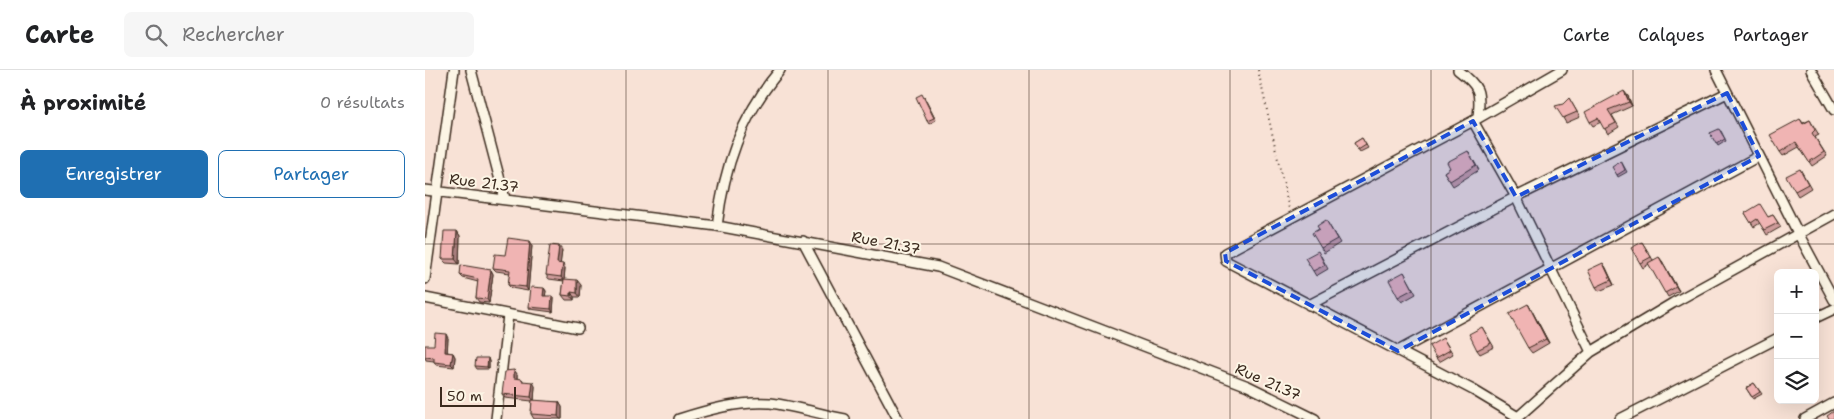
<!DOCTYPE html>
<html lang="fr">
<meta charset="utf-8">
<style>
body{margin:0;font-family:"Shantell Sans",sans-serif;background:#f6f6f6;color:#202124}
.controls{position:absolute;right:15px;bottom:15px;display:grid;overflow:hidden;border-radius:8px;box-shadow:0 5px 20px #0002}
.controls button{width:45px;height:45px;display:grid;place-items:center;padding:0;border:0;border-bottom:1px solid #e0e0e0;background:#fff;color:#202124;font:25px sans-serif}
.scale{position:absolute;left:15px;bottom:12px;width:76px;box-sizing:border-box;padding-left:5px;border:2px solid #3b2a1e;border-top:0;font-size:14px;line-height:18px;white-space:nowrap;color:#3b2a1e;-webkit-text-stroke:4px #fcf5e5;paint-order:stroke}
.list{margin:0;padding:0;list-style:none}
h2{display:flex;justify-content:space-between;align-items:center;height:65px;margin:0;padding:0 20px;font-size:21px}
h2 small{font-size:16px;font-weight:400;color:#757577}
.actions{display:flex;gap:10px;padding:15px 20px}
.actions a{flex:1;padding:11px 0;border:1px solid #1f6fb2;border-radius:8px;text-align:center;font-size:18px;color:#1f6fb2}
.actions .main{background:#1f6fb2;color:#fff}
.icon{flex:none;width:28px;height:28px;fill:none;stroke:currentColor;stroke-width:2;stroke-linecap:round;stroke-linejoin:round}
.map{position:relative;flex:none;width:1409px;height:349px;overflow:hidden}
header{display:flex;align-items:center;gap:30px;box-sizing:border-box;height:70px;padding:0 25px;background:#fff;border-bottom:1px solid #e0e0e0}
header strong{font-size:24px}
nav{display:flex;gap:28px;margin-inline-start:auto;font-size:18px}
.search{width:350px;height:45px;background:#f6f6f6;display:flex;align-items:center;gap:12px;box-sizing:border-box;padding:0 18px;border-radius:8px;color:#757577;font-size:19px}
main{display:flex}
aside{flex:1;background:#fff}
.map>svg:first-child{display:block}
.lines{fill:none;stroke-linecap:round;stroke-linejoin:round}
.street-casing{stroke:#3b2a1e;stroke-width:12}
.path{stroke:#3b2a1e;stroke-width:2;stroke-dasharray:1 4;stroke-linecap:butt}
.street{stroke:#fcf5e5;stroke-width:9}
.wall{fill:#ce9b9a;stroke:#3b2a1e}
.shaded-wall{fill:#a87e7d;stroke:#3b2a1e}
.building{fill:#f0b4b3;stroke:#3b2a1e}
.marked{fill:#1d4ed8;fill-opacity:0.2;stroke:#1d4ed8;stroke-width:4;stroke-dasharray:10 6;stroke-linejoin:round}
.grid{fill:none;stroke:#3b2a1e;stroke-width:1;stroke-opacity:0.55}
.labels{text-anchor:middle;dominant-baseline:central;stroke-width:4;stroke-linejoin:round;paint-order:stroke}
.street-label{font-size:15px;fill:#3b2a1e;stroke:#fcf5e5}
</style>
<header>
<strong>Carte</strong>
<div class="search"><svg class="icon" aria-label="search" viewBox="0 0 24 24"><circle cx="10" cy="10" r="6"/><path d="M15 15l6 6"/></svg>Rechercher</div>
<nav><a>Carte</a><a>Calques</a><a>Partager</a></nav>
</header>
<main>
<aside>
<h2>À proximité<small>0 résultats</small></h2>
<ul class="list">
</ul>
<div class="actions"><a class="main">Enregistrer</a><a>Partager</a></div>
</aside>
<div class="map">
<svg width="1409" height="349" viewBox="0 0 1409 349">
<rect width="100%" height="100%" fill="#f8e2d6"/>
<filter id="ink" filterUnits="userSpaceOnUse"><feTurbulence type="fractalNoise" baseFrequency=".02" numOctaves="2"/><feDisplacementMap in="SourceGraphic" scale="10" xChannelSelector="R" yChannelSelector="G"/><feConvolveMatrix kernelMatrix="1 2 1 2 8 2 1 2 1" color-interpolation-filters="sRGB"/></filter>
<g filter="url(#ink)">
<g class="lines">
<defs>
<path id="street" d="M46,0L80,129
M1033,0C1054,16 1056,21 1053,47
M1137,0L1048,51L800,183L801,191L1048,320L1093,347L1166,282L1248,233L1409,144
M1291,0L1373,163L1409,230
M1386,0L1409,40
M1048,51L1091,127L1166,282
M0,120L292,156L513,197L823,316L890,349
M292,156C299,97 316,46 355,0
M378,171L473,349
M0,209L29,0
M0,228L153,258
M884,235L1091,127L1302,23
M1390,248L1409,239
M973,281L1334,86
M71,349L83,245
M254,349C282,340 314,331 345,333C370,336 395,344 420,349
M1195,349L1353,268
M1380,349L1409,333"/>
</defs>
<use href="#street" class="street-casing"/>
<path class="path" d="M833,0L864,139"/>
<use href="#street" class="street"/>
</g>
<path class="wall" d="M1203,26L1207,36L1187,45L1194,57L1183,64L1176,52L1168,56L1165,52Z
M499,27L511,50L504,54L502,51Z
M1144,28L1155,47L1141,53L1138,48Z
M1375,49L1378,53L1385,50L1394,65L1390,67L1402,86L1387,96L1374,77L1358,86L1355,82Z
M1296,61L1301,71L1293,76L1285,63Z
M937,68L943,78L935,82L929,73Z
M1043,81L1054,100L1028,116L1019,102L1025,98Z
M1196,91L1202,102L1193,107L1192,105Z
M1375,99L1386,118L1373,126L1370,121Z
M1320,143L1343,147L1348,145L1356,157L1342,165L1335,153L1329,157Z
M901,150L915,173L899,183L896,178L894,159Z
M32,161L35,166L34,194L21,193L17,189Z
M105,171L107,175L103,221L86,218L83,215L85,203L71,201L68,198L80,185Z
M1217,172L1228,190L1237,191L1254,221L1243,227L1224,194L1218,198L1215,193Z
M137,180L135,194L140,198L139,209L156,215L155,227H149V230H141L137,225L139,211L124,209L121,205Z
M896,186L903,199L891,206L888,201Z
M1178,193L1181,198L1189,215L1174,221L1171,217Z
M66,200L68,204L64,233L54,232L51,228L53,212L38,208L35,205Z
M979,202L991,224L977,232L973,227Z
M119,218L121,221L120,226L129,228L128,242L105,239L104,237Z
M1103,234L1106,239L1124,273L1107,283L1103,278Z
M1057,257L1069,277L1055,284L1052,280Z
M23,268L22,282L28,283L30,287L29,297L11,295L9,291L1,290L0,287L9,275Z
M1018,268L1028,284L1014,292L1011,288Z
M64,291V299H52L50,296Z
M89,300L92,304V309H97L99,312L110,316L109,331L134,332L137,337V349H109L106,344L107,331L80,328L77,324Z
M1329,313L1337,324L1328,329L1321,318Z"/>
<path class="shaded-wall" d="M1199,21L1203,26L1207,36L1204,32Z
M32,161L35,166L34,194L30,189Z
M105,171L107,175L103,221L101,217Z
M134,176L137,180L135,197L132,193Z
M1234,187L1237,191L1254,221L1251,217Z
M1178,193L1181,198L1189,215L1186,210Z
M138,194L140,198L139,211L136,207Z
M66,200L68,204L64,233L62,229Z
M152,210L156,215L155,227L152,223Z
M119,218L121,221L120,228L118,226Z
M146,222L149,227V230L146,226Z
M127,226L129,228L128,242L126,239Z
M1103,234L1106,239L1124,273L1121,269Z
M21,264L23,268L22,286L20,282Z
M28,283L30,287L29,297L26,294Z
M63,288L64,291V299L62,297Z
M89,300L92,304V312L89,308Z
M108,312L110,316L109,331L106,327Z
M134,332L137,337V349H135L133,346Z"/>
<path class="building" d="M1199,21L1204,32L1183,40L1191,53L1179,59L1173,48L1165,52L1160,42Z
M497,24L509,48L502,51L491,27Z
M1144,28L1152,42L1138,48L1130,36L1138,34Z
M1375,49L1378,54L1385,50L1390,60L1387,63L1399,82L1384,92L1371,72L1355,82L1345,65Z
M1294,59L1300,69L1291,74L1285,63Z
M937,68L941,75L933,80L929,73Z
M1043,81L1051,95L1025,111L1019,102L1025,98L1022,92Z
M1196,91L1200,100L1192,105L1187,97Z
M1375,99L1383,114L1370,121L1361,106Z
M1335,134L1343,147L1348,145L1353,153L1339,160L1332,149L1326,153L1320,143Z
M901,150L912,169L896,178L887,163L894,159L892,156Z
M19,161H32L30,189H17Z
M83,168L105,171L101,217L83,215L85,200L68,198L70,184L80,185Z
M1217,172L1226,187L1215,193L1206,178Z
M125,175L134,176L132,193L138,194L136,207L121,205Z
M893,181L900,195L888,201L880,188Z
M1234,187L1251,217L1240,223L1223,193Z
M1178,193L1186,210L1171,217L1163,200Z
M36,195L66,200L62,229L51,228L53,209L35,205Z
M979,202L988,219L973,227L964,210Z
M139,209L152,210V223L146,222V226L137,225Z
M106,217L119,218L118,226H127L126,239L104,237Z
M1103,234L1121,269L1103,278L1084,244Z
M1057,257L1066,273L1052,280L1044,264Z
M10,263L21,264L20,282L28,283L26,294L9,292V288L0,287V275H9Z
M1018,268L1025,280L1011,288L1004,276Z
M51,288H63L62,297L50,296Z
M89,300V308L97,309V311L108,312L106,327L77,324L80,301Z
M1329,313L1335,322L1327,327L1321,318Z
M107,330L134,332L133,346L106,344Z
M1409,341V349H1404L1402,346Z"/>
</g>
<path class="marked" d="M1302,23L1334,86L973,281L801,191L800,183L1048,51L1091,127Z"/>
<path class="grid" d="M201,0V349M403,0V349M604,0V349M805,0V349M1006,0V349M1208,0V349M0,174H1409"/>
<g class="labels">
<g class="street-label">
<text transform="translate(59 113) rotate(7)">Rue 21.37</text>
<text transform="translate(461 173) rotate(11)">Rue 21.37</text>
<text transform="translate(843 312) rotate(24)">Rue 21.37</text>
</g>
</g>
</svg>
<div class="controls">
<button>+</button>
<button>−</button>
<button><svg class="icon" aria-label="layers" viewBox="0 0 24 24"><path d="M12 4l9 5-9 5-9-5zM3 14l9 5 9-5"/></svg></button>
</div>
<div class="scale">50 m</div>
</div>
</main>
